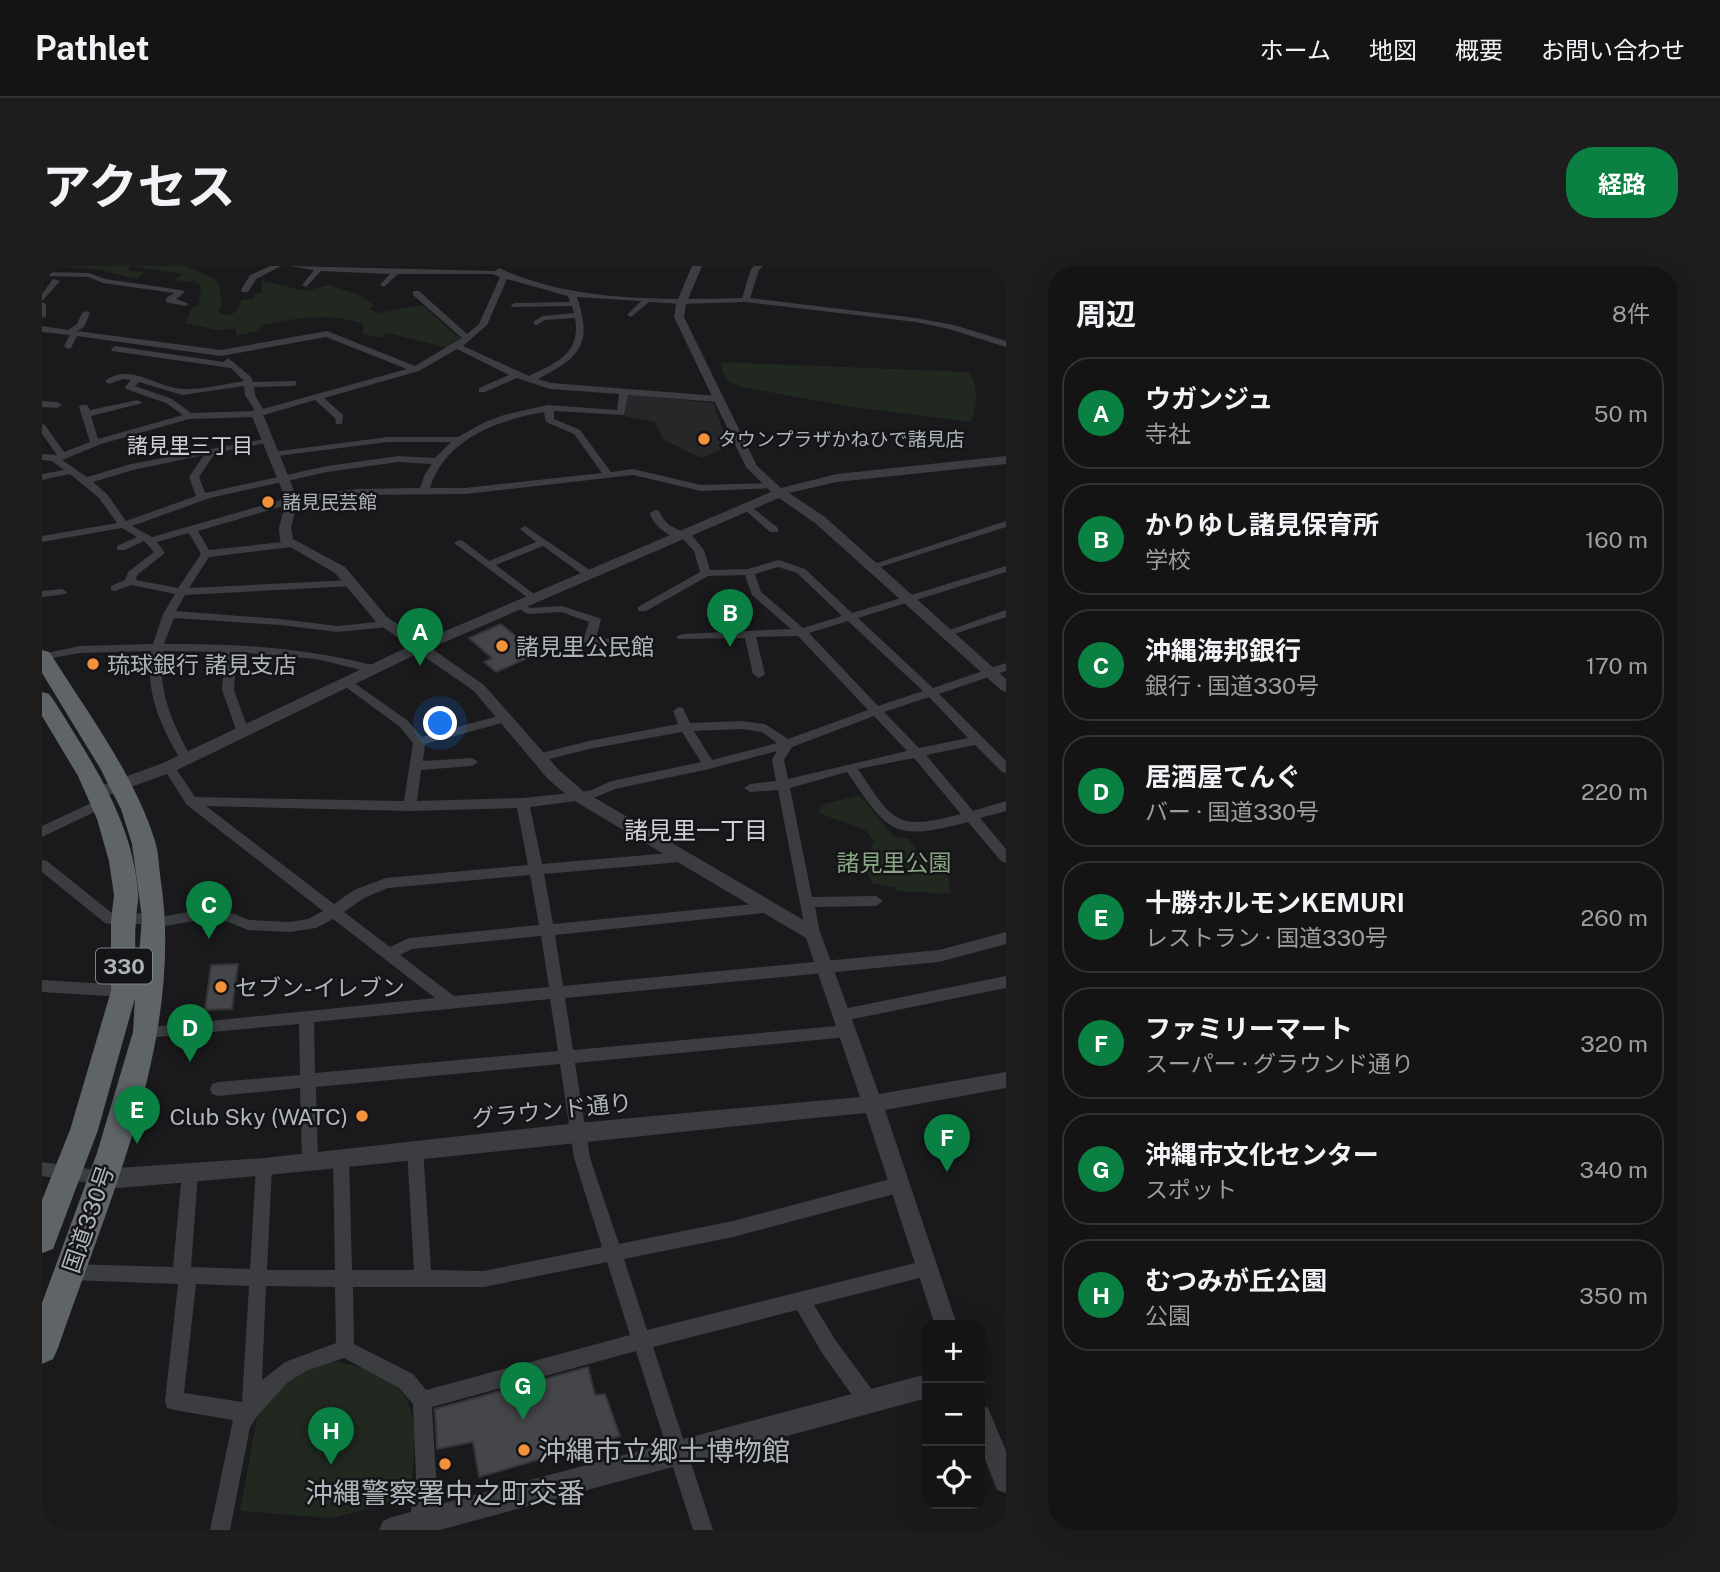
<!DOCTYPE html>
<html lang="ja">
<meta charset="utf-8">
<style>
body{margin:0;font-family:"Public Sans","Noto Sans JP",sans-serif;background:#1d1d1e;color:#f1f3f6}
.controls{position:absolute;right:21px;bottom:21px;display:grid;overflow:hidden;border-radius:14px;box-shadow:0 7px 28px #0002}
.controls button{width:63px;height:63px;display:grid;place-items:center;padding:0;border:0;border-bottom:2px solid #333334;background:#141415;color:#f1f3f6;font:35px sans-serif}
.you{position:absolute;left:399px;top:458px;width:24px;height:24px;margin:-18px;border:5px solid #fff;border-radius:50%;background:#1a73e8;box-shadow:0 0 0 10px #1a73e833}
.badge{display:grid;place-items:center;width:46px;height:46px;border-radius:50%;background:#0b8043;color:#fff;font-size:23px;font-weight:700}
.pin{position:absolute;translate:-50% -58px;filter:drop-shadow(0 2px 4px #0008)}
.pin::after{content:'';position:absolute;top:37px;width:24px;height:21px;background:inherit;clip-path:polygon(0 0,100% 0,50% 100%)}
.list{margin:0;padding:0;list-style:none}
h2{display:flex;justify-content:space-between;align-items:center;height:91px;margin:0;padding:0 28px;font-size:30px}
h2 small{font-size:23px;font-weight:400;color:#9d9ea0}
.list li{display:grid;grid-template-columns:46px 1fr auto;gap:21px;align-items:center;box-sizing:border-box;height:112px;margin:0 14px 14px;padding:0 14px;border:2px solid #333334;border-radius:28px}
.list b{display:block;font-size:26px;white-space:nowrap}
.list p{margin:0;font-size:23px;white-space:nowrap;color:#9d9ea0}
.list em{font-size:23px;font-style:normal;color:#9d9ea0}
.icon{flex:none;width:38px;height:38px;fill:none;stroke:currentColor;stroke-width:2;stroke-linecap:round;stroke-linejoin:round}
.map{position:relative;flex:none;width:964px;height:1264px;overflow:hidden;border-radius:28px}
header{display:flex;align-items:center;gap:42px;box-sizing:border-box;height:98px;padding:0 35px;background:#141415;border-bottom:2px solid #333334}
header strong{font-size:33px}
nav{display:flex;gap:38px;margin-inline-start:auto;font-size:24px}
.intro{display:flex;align-items:center;justify-content:space-between;box-sizing:border-box;height:168px;padding:0 42px}
h1{margin:0;font-size:49px}
.button{padding:18px 32px;border-radius:28px;background:#0b8043;color:#fff;font-size:24px;font-weight:700}
main{display:flex;gap:42px;padding:0 42px}
aside{flex:1;background:#141415;border-radius:28px;box-shadow:0 7px 28px #0002}
.map>svg:first-child{display:block}
.built{fill:#262729}
.green{fill:#202820}
.building{fill:#444649;stroke:#343538;stroke-width:2}
.lines{fill:none;stroke-linecap:round;stroke-linejoin:round}
.minor{fill:#3b3d41;fill-rule:evenodd}
.tertiary{fill:#3b3d41;fill-rule:evenodd}
.trunk{fill:#5f6469;fill-rule:evenodd}
.poi-dot{fill:#f3923b;stroke:#151517;stroke-width:2.5}
.labels{text-anchor:middle;dominant-baseline:central;stroke-width:5;stroke-linejoin:round;paint-order:stroke}
.far-poi-label{font-size:19px;fill:#adb4bc;stroke:#151517;text-anchor:start}
.far-neighbourhood-label{font-size:21px;fill:#ced2d8;stroke:#151517}
.shield{fill:#151517;stroke:#7f848a;stroke-width:2}
.shield-label{font-size:21px;font-weight:bold;fill:#adb4bc}
.poi-label{font-size:23px;fill:#adb4bc;stroke:#151517;text-anchor:start}
.park-label{font-size:23px;fill:#88a784;stroke:#151517}
.street-label{font-size:23px;fill:#adb4bc;stroke:#151517}
.neighbourhood-label{font-size:24px;fill:#ced2d8;stroke:#151517}
.near-poi-label{font-size:28px;fill:#adb4bc;stroke:#151517;text-anchor:start}
</style>
<header>
<strong>Pathlet</strong>
<nav><a>ホーム</a><a>地図</a><a>概要</a><a>お問い合わせ</a></nav>
</header>
<div class="intro"><h1>アクセス</h1><a class="button">経路</a></div>
<main>
<div class="map">
<svg width="964" height="1264" viewBox="0 0 964 1264">
<rect width="100%" height="100%" fill="#1a1a1c"/>
<path class="built" d="M585,128L671,137L687,180L659,192L621,173L613,156L582,150Z"/>
<path class="green" d="M6,0H145L171,12L177,19L180,37L176,45C190,56 194,44 200,34L211,33L213,28L220,26V15L264,25L286,19L315,28L332,39L327,43L337,47L380,39C395,50 408,69 424,74L410,83L345,67L338,72L321,68V58C291,46 251,52 219,59L217,65L195,70L193,63L175,64L144,57L149,43L157,38L159,20L152,14L148,16L133,14L140,8L88,0L86,4L102,7L95,13L54,3Z
M679,96L928,106C936,125 936,137 929,156L804,140L699,121C687,117 679,110 679,96Z
M818,529L852,571L867,573L886,601L904,598L909,628L855,625L853,621L831,618L823,602L832,575L823,564L777,547L779,539Z
M288,1095C384,1109 376,1152 368,1233L288,1252L198,1245L217,1141L251,1109Z"/>
<path class="building" d="M459,358L495,388L454,406L442,396L450,392L427,372Z
M196,698L190,743L163,744L169,699Z
M546,1101L553,1129L563,1128L578,1170L437,1211L431,1176L395,1183L393,1143Z"/>
<g class="lines">
<path class="minor" d="M229,0H239L214,13L206,26H200L199,24L208,9Z
M248,0L453,5L457,2C528,36 622,34 700,32L709,3L712,0H721L717,4L708,32L874,52L912,59L964,75V81L907,63L874,56L703,36L639,38L607,36L589,51L585,49L599,35L535,31C551,79 538,91 496,113L509,117L676,130L681,133L676,136L586,129L582,149L512,145V153L538,164L569,206L591,203L659,219L728,217L733,220L732,222L659,225L591,209L423,228L314,229L251,237L156,265L167,284L250,275L255,278L250,281L167,291L147,322L311,314L316,317L311,320L143,329L134,345L238,353L295,360L346,355L352,358L346,361L295,366L238,359L132,352L122,378C195,377 265,382 335,400L337,403L331,407L274,393L195,386L192,424L207,466L201,470L195,466L180,424L183,386L121,385C115,426 131,458 150,493L144,497L140,496C119,461 103,427 109,385L38,387L0,394V388L38,380L111,378L121,348L133,328L89,319L73,325L69,324V320L83,314L86,306L112,286L102,275L83,284H75V280L95,271L80,262L0,276V270L75,257L57,232L28,208L0,214V208L22,204L10,195L0,194V188L15,189L0,168V158L3,159L22,186L48,176L37,141L39,139H45L48,144L96,134L101,137L49,150L56,173L141,149L124,137L84,123L83,121L89,114L81,113L67,118L63,115C89,96 114,122 141,123C160,124 183,118 202,115L189,102L70,85L69,83L73,80L182,96L186,92L209,111L211,116L254,115V119L251,120L212,121L213,129L221,143L365,103L284,71L179,90L35,70L29,82L26,83L22,80L28,69L0,66V60L26,64L35,58L40,47L44,45L48,47L42,61L35,65L179,84L285,65L373,100L420,72L371,29V25H377L425,68L437,58L458,11L450,8H356L342,21L338,19L348,8L279,5L264,21L260,19L272,4ZM465,13L526,30L528,36L473,37L469,39L470,41L530,40L532,47L501,50L492,55V59H495L503,54L533,52C539,88 515,96 487,110L421,80L445,59ZM415,83L467,109L437,122V126H443L475,112L508,123L577,128L575,144L506,139L462,149L443,156L416,171H346L230,186L225,189L227,191L346,176H409L393,192L356,190L285,200L163,227L157,211L173,187L228,176V172L89,198L45,211L20,194L59,178L147,153L215,151L273,134L293,152L294,158H300L301,149L282,132L377,105ZM97,116L140,129L202,120L203,129L212,143L211,145L149,147L130,133L93,120ZM502,146L504,156L532,168L560,207L423,222H388C403,173 455,154 502,146ZM162,189L147,211L154,230L84,255L65,228L51,216L91,204ZM356,196L390,198L383,208L378,222L314,223L250,231L110,271L90,260L168,232L285,206ZM147,267L159,288L136,322L94,314L95,309L123,287L115,276Z
M0,6L47,7L63,13L139,24L143,26L134,33L147,38L143,40L124,36V32L132,27L61,17L46,11L0,10Z
M11,13L18,15L0,35V28Z
M0,36L4,38V50L0,52Z
M0,135L15,136L20,139L15,142L0,141Z
M706,238L736,262V266H728L702,243L701,241Z
M613,244L617,245C622,257 633,265 647,266L662,284L668,304L706,303L736,294L740,295L763,303L810,347L964,300V306L816,352L891,422L964,397V405L897,428L964,495V507L960,506L933,479L884,489L931,545L964,535V545L938,552L964,583V597L959,595L926,556C850,576 847,567 805,506L748,522L770,631L834,630L841,635L834,640L773,641L778,668L776,672H766L764,668L736,524L708,526L702,522L708,518L734,515L730,494L735,485L667,503L573,523L549,533L488,541L500,598L639,586L646,591L639,596L502,608L511,658L722,637L729,642L722,647L513,669L521,720L897,684L964,666V678L897,696L523,732L531,784L806,759L811,761L814,765L811,769L806,771L533,797L548,892L577,978L691,955L856,911L862,914L864,919L862,924L856,927L691,971L582,993L605,1064L885,994L891,996L894,1002L891,1008L885,1010L772,1039L794,1075L834,1129L837,1136L834,1143L827,1146L820,1143L780,1087L755,1044L611,1081L671,1264H651L594,1085L390,1141L394,1211L387,1257L384,1264H370L367,1257L374,1211L371,1138L357,1122L302,1092L266,1104L246,1116L216,1149L208,1161L188,1264H168L191,1154L132,1144L125,1142L123,1135L136,1018L28,1014L22,1012L19,1006L22,1000L28,998L131,1001L140,907L142,902L148,900L154,902L156,907L149,1001L208,1003L214,901L216,896L222,894L228,896L230,901L225,1004H293L291,891L293,886L299,884L305,886L307,891L310,1004H372L365,883L367,878L373,876L379,878L381,883L389,1004L442,1005L560,981L532,892L518,798L274,821L276,895L274,900L268,902L262,900L260,895L258,822L176,830L170,828L168,823L170,818L176,816L258,809L257,758L104,772L99,770L96,766L99,762L393,732L291,653L274,662L248,666L206,664L174,651L112,662L105,658H68L63,657L0,606V594L5,595L71,648L112,647L118,651L175,641L207,654L248,656L266,653L281,645L144,538L121,501L123,498H131L153,531L362,535L371,477L357,460L301,419L299,416L305,412L365,454L380,471L463,448L469,452L467,455L383,478L381,495L430,492L436,496L430,500L379,504L375,535L481,532L547,525L570,515L659,496L640,466L547,483L496,496L490,492L492,489L547,475L636,458L631,445L637,441L641,442L648,457L699,455L723,458L746,473L826,444L756,370L714,371L723,408L717,412L711,408L703,372L636,373L634,371L640,368L749,363L710,329L703,309L666,310L604,345H596V341L658,306L652,285L641,273C628,272 611,260 608,247ZM736,301L755,307L800,350L761,362L719,326L713,308ZM806,355L881,425L836,440L767,367ZM887,431L926,472L877,482L842,446ZM832,450L865,485L746,513L742,494L750,481ZM699,463L720,466L735,477L670,494L652,465ZM872,492L919,548C854,565 852,557 816,503ZM164,540L368,545L475,542L486,599L344,612L312,624L292,638ZM488,609L497,659L367,672L348,681L302,646L322,632L346,622ZM499,670L507,721L412,730L358,689L370,683ZM508,733L516,785L273,807L272,756ZM565,996L588,1069L384,1124L371,1108L312,1078L311,1021H442ZM154,1018L207,1020L200,1136L142,1127ZM224,1020L293,1021L294,1077L243,1096L220,1114Z
M964,255V261L835,302L831,303L826,300Z
M483,260L552,307V311H544L501,280L454,299L497,332L499,334L493,337L412,277L417,274L421,275L447,295L494,276L478,263Z
M20,323L25,326L24,328L0,331V325Z
M478,337L488,342L520,340L557,352L559,354L554,372L584,374L590,377L584,380L543,377L541,375L547,356L519,346L486,348L472,340Z
M964,344V351L909,369L905,370L899,367Z
M60,532L67,537L65,540L0,571V560Z
M964,710V722L801,755L796,753L793,749L796,745L801,743Z
M0,714L82,719L87,721L89,725L87,729L82,731L0,726Z
M0,896L61,905L67,907L69,912L67,917L61,919L0,910Z"/>
<path class="tertiary" d="M650,0H660L644,38L642,51L715,200L739,222L795,208L964,190V198L795,216L747,227L783,251L964,413V426L959,424L773,257L737,232L389,382L442,419L517,504L541,525L777,663L837,828L964,806V822L843,844L915,1059H893L824,847C574,871 326,902 76,922L54,919L51,912L54,905L61,903L222,892L536,857L818,831L764,672L529,533L505,512L432,425L377,387L133,505L56,533L48,527L50,523L121,497L368,380L335,357L293,307L238,275L237,262L244,234L209,148L211,146L221,148L256,234L249,262L251,273L303,301L345,351L380,375L729,226L704,201L632,51L634,38Z
M885,1108V1132L398,1264H337L341,1255L350,1251Z
M938,1138L946,1142L964,1185V1227L955,1224L938,1180Z"/>
<path class="trunk" d="M0,384L7,386L10,390C47,449 92,508 113,575C117,588 117,603 119,616C142,773 66,936 16,1082L11,1093L0,1098V1037L55,887L91,766L93,732L56,864L11,983L0,987V934L28,864L69,725V655L72,629L67,595L55,553L36,510L0,450V426L7,428L11,433C48,493 91,554 96,627C97,636 94,645 94,654C92,673 94,693 95,713L100,652L90,578L79,543L58,502L0,407Z"/>
</g>
<g class="poi-dot">
<circle cx="662" cy="173" r="7"/>
<circle cx="226" cy="236" r="7"/>
<circle cx="460" cy="380" r="7"/>
<circle cx="51" cy="398" r="7"/>
<circle cx="179" cy="721" r="7"/>
<circle cx="320" cy="850" r="7"/>
<circle cx="482" cy="1184" r="7"/>
<circle cx="403" cy="1198" r="7"/>
</g>
<g class="labels">
<g class="far-poi-label">
<text x="676" y="173">タウンプラザかねひで諸見店</text>
<text x="240" y="236">諸見民芸館</text>
</g>
<g class="far-neighbourhood-label">
<text x="148" y="179">諸見里三丁目</text>
</g>
<rect class="shield" x="54" y="682.5" width="56" height="35" rx="5"/>
<g class="shield-label">
<text x="82" y="700">330</text>
</g>
<g class="poi-label">
<text x="474" y="380">諸見里公民館</text>
<text x="65" y="398">琉球銀行 諸見支店</text>
<text x="193" y="721">セブン-イレブン</text>
<text x="306" y="850" text-anchor="end">Club Sky (WATC)</text>
</g>
<g class="park-label">
<text x="852" y="596">諸見里公園</text>
</g>
<g class="street-label">
<text transform="translate(510 844) rotate(-6)">グラウンド通り</text>
<text transform="translate(46 953) rotate(-71)">国道330号</text>
</g>
<g class="neighbourhood-label">
<text x="654" y="564">諸見里一丁目</text>
</g>
<g class="near-poi-label">
<text x="496" y="1184">沖縄市立郷土博物館</text>
<text x="403" y="1226" text-anchor="middle">沖縄警察署中之町交番</text>
</g>
</g>
</svg>
<div class="controls">
<button>+</button>
<button>−</button>
<button><svg class="icon" aria-label="locate" viewBox="0 0 24 24"><circle cx="12" cy="12" r="6"/><path d="M12 2v4M12 18v4M2 12h4M18 12h4"/></svg></button>
</div>
<div class="you"></div>
<div class="pin badge" style="left:378px;top:400px">A</div>
<div class="pin badge" style="left:688px;top:381px">B</div>
<div class="pin badge" style="left:167px;top:673px">C</div>
<div class="pin badge" style="left:148px;top:796px">D</div>
<div class="pin badge" style="left:95px;top:878px">E</div>
<div class="pin badge" style="left:905px;top:906px">F</div>
<div class="pin badge" style="left:481px;top:1154px">G</div>
<div class="pin badge" style="left:289px;top:1199px">H</div>
</div>
<aside>
<h2>周辺<small>8件</small></h2>
<ul class="list">
<li><span class="badge">A</span><div><b>ウガンジュ</b><p>寺社</p></div><em>50 m</em></li>
<li><span class="badge">B</span><div><b>かりゆし諸見保育所</b><p>学校</p></div><em>160 m</em></li>
<li><span class="badge">C</span><div><b>沖縄海邦銀行</b><p>銀行 · 国道330号</p></div><em>170 m</em></li>
<li><span class="badge">D</span><div><b>居酒屋てんぐ</b><p>バー · 国道330号</p></div><em>220 m</em></li>
<li><span class="badge">E</span><div><b>十勝ホルモンKEMURI</b><p>レストラン · 国道330号</p></div><em>260 m</em></li>
<li><span class="badge">F</span><div><b>ファミリーマート</b><p>スーパー · グラウンド通り</p></div><em>320 m</em></li>
<li><span class="badge">G</span><div><b>沖縄市文化センター</b><p>スポット</p></div><em>340 m</em></li>
<li><span class="badge">H</span><div><b>むつみが丘公園</b><p>公園</p></div><em>350 m</em></li>
</ul>
</aside>
</main>
